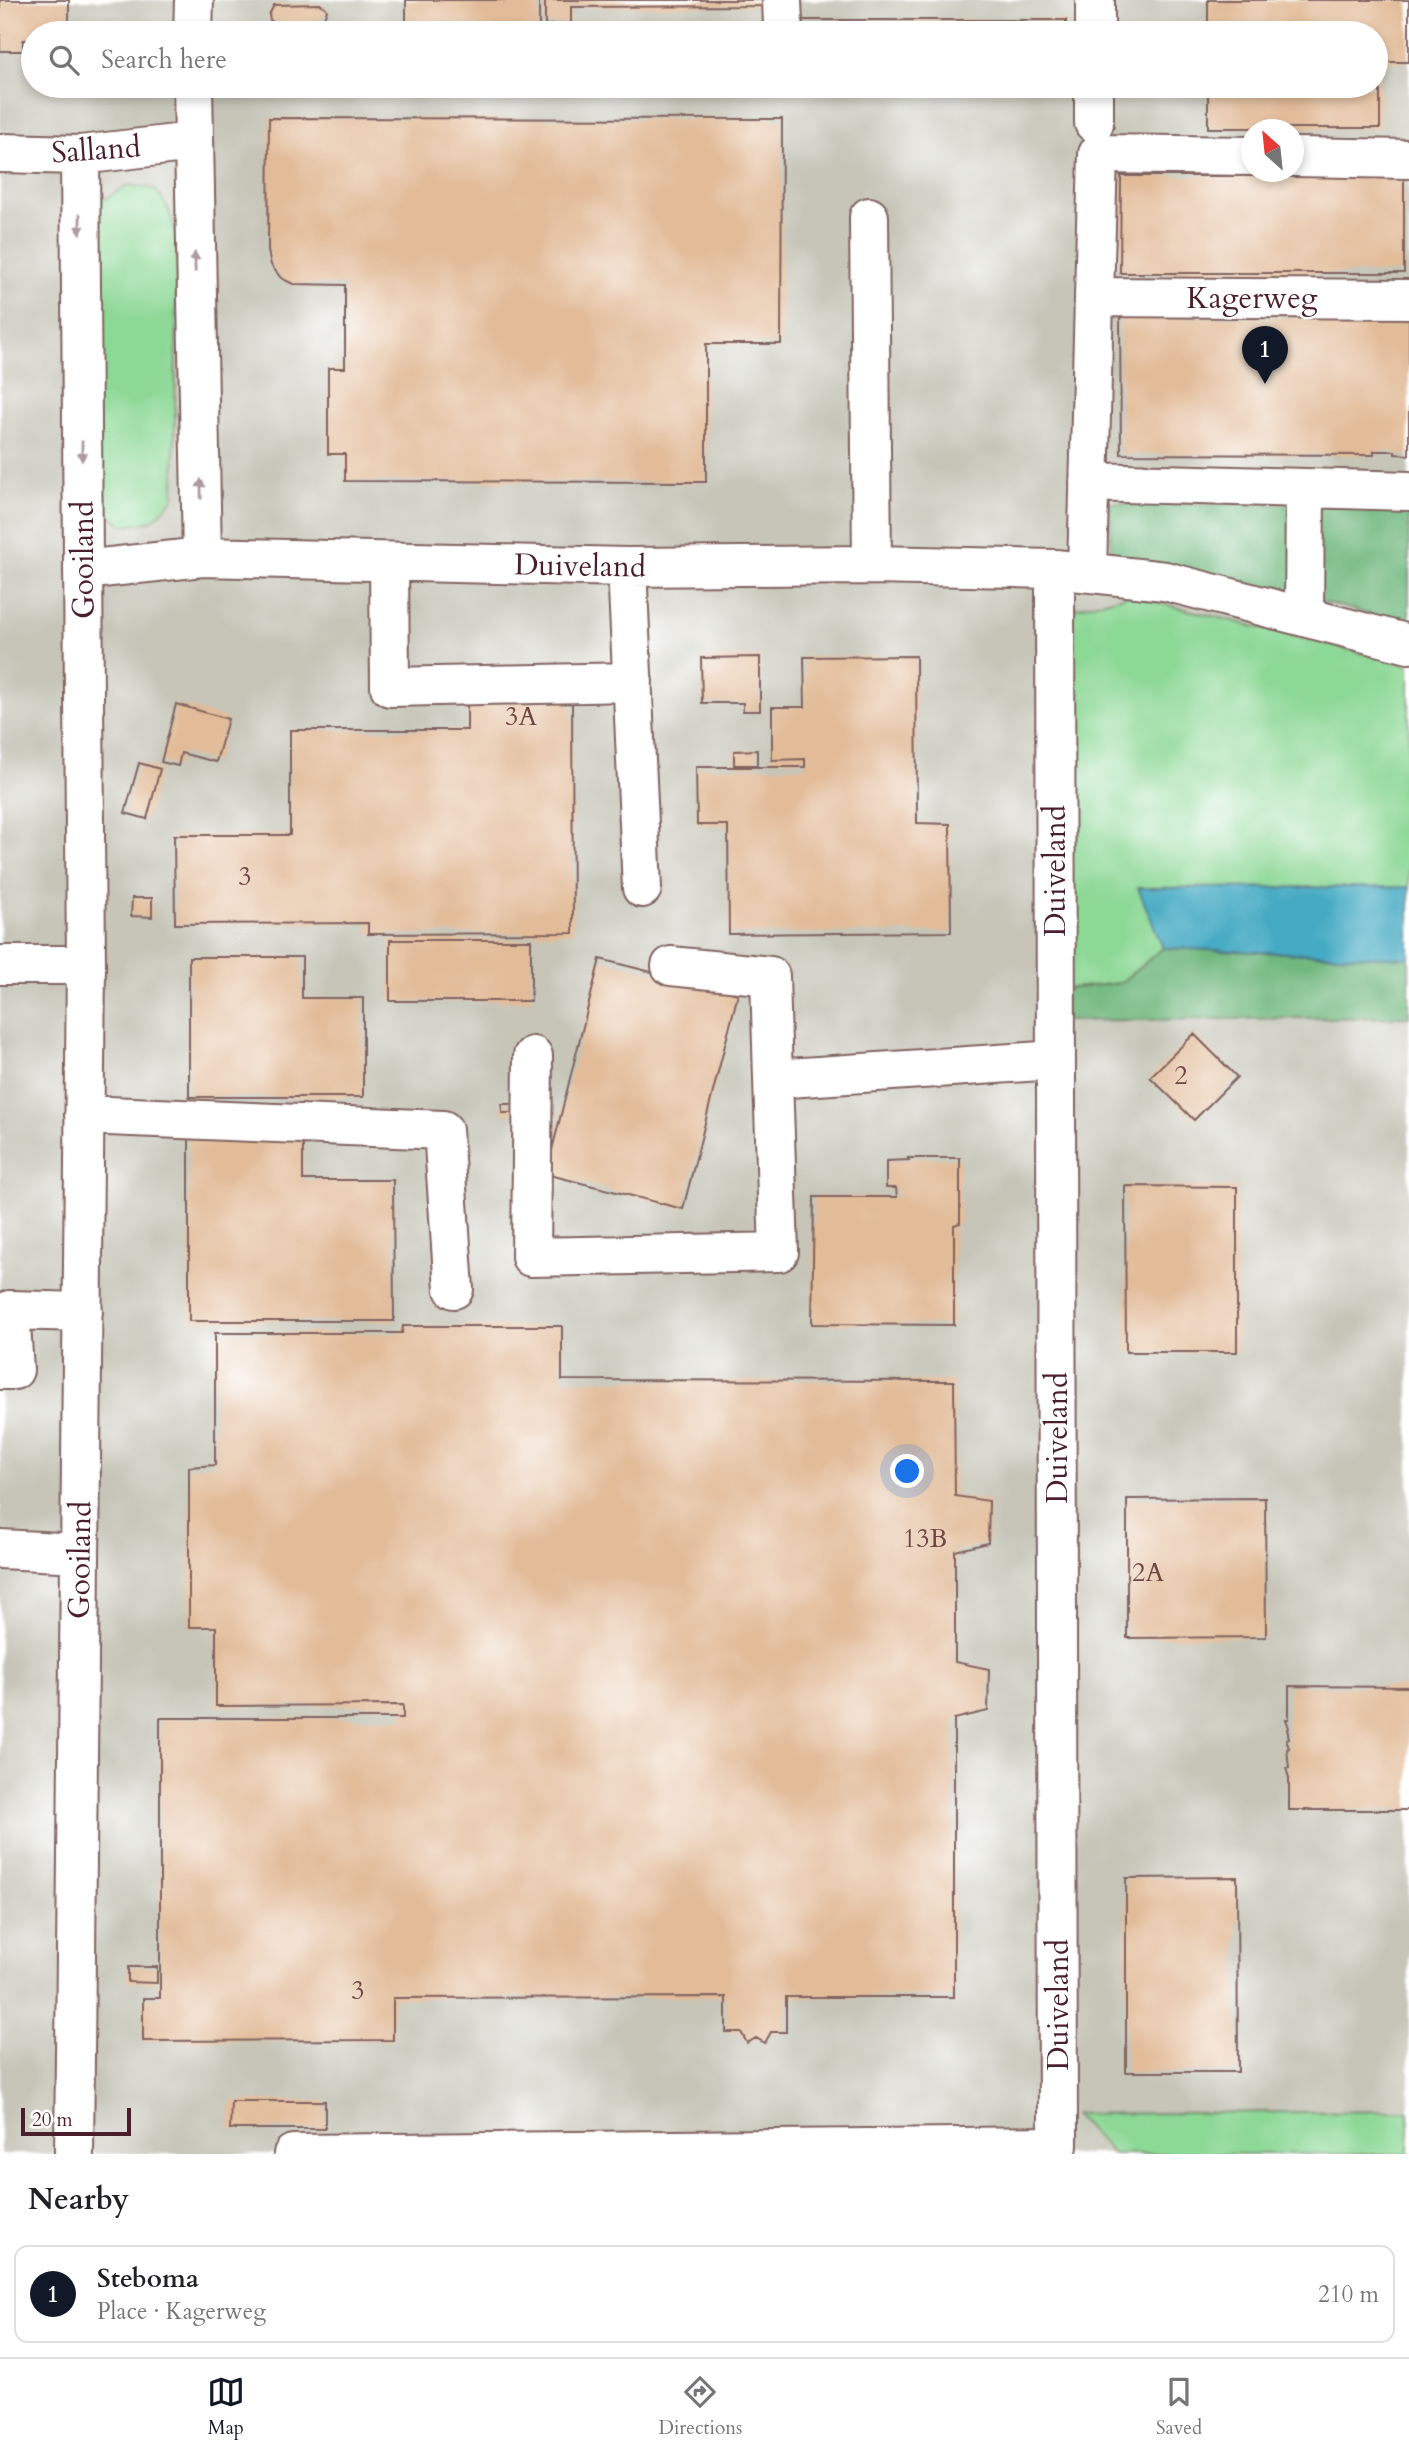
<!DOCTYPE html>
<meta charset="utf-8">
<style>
body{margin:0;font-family:Cardo,serif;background:#f2f2f2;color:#202124}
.compass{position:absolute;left:1241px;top:119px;width:63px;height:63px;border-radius:50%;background:#fff;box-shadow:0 4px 10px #0003;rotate:333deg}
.scale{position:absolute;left:21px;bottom:18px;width:110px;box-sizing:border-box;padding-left:7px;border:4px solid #4a1f2b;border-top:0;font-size:19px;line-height:24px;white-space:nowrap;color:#4a1f2b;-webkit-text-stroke:5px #fff;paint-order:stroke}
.you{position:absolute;left:908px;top:1472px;width:24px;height:24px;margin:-18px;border:5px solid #fff;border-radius:50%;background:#1a73e8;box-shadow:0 0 0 10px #1a73e833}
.badge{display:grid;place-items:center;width:46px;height:46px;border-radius:50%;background:#111827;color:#fff;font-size:23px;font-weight:700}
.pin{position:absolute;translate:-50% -58px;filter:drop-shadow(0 2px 4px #0008)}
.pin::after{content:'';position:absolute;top:37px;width:24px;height:21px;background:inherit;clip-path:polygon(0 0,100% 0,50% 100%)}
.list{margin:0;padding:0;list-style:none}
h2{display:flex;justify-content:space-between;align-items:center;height:91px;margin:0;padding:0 28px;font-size:30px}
h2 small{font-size:23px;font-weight:400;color:#757577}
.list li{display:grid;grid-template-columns:46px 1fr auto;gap:21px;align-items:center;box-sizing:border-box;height:98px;margin:0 14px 14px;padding:0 14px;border:2px solid #e0e0e0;border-radius:14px}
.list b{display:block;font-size:26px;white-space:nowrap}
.list p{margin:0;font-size:23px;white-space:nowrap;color:#757577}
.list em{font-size:23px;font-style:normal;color:#757577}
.icon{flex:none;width:38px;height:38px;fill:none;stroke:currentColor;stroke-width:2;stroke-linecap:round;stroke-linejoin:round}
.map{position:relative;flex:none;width:1409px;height:2154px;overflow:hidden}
.search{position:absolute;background:#fff;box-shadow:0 4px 10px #0003;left:21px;right:21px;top:21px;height:77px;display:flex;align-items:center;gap:18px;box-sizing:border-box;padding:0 24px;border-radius:38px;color:#757577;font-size:26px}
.sheet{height:203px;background:#fff}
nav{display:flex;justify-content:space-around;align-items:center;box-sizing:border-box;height:98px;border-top:2px solid #e0e0e0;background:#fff;font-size:19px;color:#757577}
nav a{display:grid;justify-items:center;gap:4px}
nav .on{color:#111827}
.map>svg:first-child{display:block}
.industrial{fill:#c6c5b8;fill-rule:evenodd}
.green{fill:#8cd895;stroke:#6b7c60;stroke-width:2}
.forest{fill:#71b87e;stroke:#5e6c54;stroke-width:2}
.water{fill:#44aac3;stroke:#476477;stroke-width:2}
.building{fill:#e2bb98}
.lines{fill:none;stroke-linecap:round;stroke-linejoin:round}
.minor-casing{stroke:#816460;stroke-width:42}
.minor{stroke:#fff;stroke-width:38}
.oneway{fill:#ae9aa0}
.labels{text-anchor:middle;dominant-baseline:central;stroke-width:5;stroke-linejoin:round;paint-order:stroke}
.number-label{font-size:26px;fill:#704646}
.street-label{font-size:30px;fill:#4a1f2b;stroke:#fff}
</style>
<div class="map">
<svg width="1409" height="2154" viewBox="0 0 1409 2154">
<rect width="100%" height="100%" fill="#fff"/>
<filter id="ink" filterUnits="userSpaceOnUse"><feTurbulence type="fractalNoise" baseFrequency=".0143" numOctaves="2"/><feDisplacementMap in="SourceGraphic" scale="14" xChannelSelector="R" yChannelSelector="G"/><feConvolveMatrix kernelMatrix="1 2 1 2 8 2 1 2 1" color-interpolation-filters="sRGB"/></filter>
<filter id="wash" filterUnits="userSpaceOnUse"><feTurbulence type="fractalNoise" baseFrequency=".00686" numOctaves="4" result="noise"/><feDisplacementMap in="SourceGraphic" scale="28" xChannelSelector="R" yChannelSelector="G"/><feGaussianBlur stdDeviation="1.57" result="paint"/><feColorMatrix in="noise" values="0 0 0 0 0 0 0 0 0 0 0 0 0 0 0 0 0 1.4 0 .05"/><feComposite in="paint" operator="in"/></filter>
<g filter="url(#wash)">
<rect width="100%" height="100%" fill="#e8e3c2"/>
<path class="industrial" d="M0,0H1409V2154H0ZM33,33H1376V86H33ZM1252,130H1294V172H1252Z"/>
<path class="green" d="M129,185L155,189C175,214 174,226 177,256L174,497C157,520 151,525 122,525L104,510L95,493L94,218L101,201Z
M1128,595L1409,665V887L1139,888L1163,948L1120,983L1055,990L1058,628L1076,608Z
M1409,2111V2154H1113L1074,2114Z"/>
<path class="forest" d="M1110,503L1409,505V624L1229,578L1111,555Z
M1163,948L1409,958V1017L1055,1021V990L1120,983Z"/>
<path class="water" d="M1409,887V958L1163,948L1138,888Z"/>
<g id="blocks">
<path class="building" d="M0,0H69V33H33V40H23V51H0Z
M406,0H539V33H280V26L270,20L269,15L274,5L320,4L326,8L327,11L324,17L320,18V24H406Z
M545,0H766V6L571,7V24L545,25Z
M1208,0H1409V62H1380V128H1208V86H1376V33H1208Z
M798,20H1066V33H798Z
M269,118L782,119L781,344H706V482L345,481V454H328V368H345V285L293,284L281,278L271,265L268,251Z
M1121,176H1404V273H1120Z
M1120,317H1409V455L1395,454V451H1374V455L1121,454Z
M916,656L917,823L950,824L951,932L729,934L728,825H697L696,767H805V759L772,760V707H805L804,657Z
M760,657V711H743V703H702L701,658Z
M572,696L573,933L368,934V923L175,924L174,835H290V730H467V697Z
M176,704L228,719L216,762L181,753L178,766L161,762Z
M757,750V765H734V751Z
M139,763L160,769L147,819L125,813Z
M132,898H152V917L131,916Z
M390,940H531V1001H390Z
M189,957H302V998H363V1097H189Z
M600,959L738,994L683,1209L546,1174Z
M1194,1034L1237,1077L1194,1120L1150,1077Z
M502,1104H514V1113H502Z
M189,1127H303V1180H393L394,1321H189Z
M908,1158H960V1223L954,1225V1325L812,1324L814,1197H897L896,1188H886V1161L909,1160Z
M1125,1186L1237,1187V1352H1126Z
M403,1326H562V1380L954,1381L955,1496L989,1501L988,1543L955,1551V1662L989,1669L988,1711L954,1719V1997H786V2032H771L765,2043L756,2038L747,2043L741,2032H726V1997L393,1998V2040L143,2041V1998H160V1718H403V1705L216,1706V1627H189V1467L215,1465V1333H402Z
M1265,1498L1266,1637L1127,1638V1499Z
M1289,1686L1409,1687V1810H1289V1778L1286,1768H1289L1287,1749L1289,1748L1286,1739L1289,1738L1287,1729L1289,1728L1286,1719H1289Z
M1237,1877L1238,2072H1126V1878Z
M128,1967H157V1983L128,1982Z
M231,2101H325V2129H230Z"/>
</g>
</g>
<g filter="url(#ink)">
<use href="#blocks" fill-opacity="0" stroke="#816460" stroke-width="2"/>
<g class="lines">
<defs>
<path id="minor" d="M782,0L783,25
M193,33L194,0
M1095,33V0
M193,86L202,557
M1094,123V86
M0,153L80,155L193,142
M1252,156L1098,154L1094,297L1409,299
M1294,157L1409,159
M869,217L872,565
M1089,482L1305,488L1304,617
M1305,488L1409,491
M389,562L390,687L633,682
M627,567L642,888
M1055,569L1165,581L1409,644
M83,570L202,557L627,567L872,565L1055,569L1058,2146
M1087,572L1094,297
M0,965H86
M671,966L770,976L773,1079
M533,1056L531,1257L779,1252L773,1079L1056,1060
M84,1115L443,1130L454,1289
M0,1370H14L10,1310L83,1312
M0,1549L80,1553
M74,2154L86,965L80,155
M293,2154L1058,2146"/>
</defs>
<use href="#minor" class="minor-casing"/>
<use href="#minor" class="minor"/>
</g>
<defs><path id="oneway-solid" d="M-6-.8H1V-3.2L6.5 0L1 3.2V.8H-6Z" transform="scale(1.75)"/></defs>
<g class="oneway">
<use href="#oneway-solid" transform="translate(80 224) rotate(90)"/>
<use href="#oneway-solid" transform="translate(195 262) rotate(-91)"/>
<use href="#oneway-solid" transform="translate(82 451) rotate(90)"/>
<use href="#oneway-solid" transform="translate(201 489) rotate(-91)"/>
</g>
</g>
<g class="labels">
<g class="number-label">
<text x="521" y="716">3A</text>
<text x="245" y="876">3</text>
<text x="1181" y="1075">2</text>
<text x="925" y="1538">13B</text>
<text x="1148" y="1572">2A</text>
<text x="358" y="1990">3</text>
</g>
<g class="street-label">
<text transform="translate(96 150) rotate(-4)">Salland</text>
<text x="1252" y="298">Kagerweg</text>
<text transform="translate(83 560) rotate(-90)">Gooiland</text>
<text transform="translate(580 566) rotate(1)">Duiveland</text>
<text transform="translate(1055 871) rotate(-90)">Duiveland</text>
<text transform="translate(1057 1438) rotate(-90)">Duiveland</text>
<text transform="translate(80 1560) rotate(-89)">Gooiland</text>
<text transform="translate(1058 2005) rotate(-90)">Duiveland</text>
</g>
</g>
</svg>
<svg class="compass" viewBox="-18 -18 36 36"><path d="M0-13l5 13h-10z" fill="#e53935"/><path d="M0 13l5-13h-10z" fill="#757577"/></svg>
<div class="scale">20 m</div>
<div class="you"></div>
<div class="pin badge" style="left:1265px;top:384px">1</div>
<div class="search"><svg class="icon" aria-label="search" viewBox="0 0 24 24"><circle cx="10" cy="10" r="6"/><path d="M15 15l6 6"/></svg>Search here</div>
</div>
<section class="sheet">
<h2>Nearby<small></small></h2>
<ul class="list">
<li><span class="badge">1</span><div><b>Steboma</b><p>Place · Kagerweg</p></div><em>210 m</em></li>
</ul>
</section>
<nav>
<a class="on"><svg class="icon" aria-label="map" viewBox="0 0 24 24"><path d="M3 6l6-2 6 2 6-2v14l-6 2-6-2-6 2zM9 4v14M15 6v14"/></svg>Map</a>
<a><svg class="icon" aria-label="directions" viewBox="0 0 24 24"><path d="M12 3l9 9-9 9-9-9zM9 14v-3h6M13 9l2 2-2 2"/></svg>Directions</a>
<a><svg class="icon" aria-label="saved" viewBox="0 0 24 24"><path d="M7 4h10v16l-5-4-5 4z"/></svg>Saved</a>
</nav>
